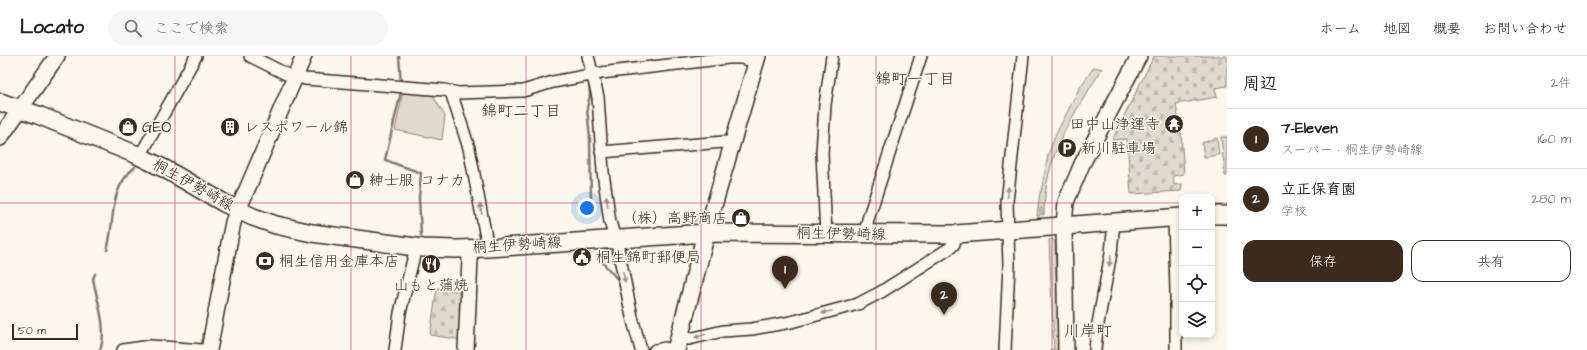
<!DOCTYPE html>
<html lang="ja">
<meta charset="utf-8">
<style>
body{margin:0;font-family:"Architects Daughter","Klee One",sans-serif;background:#f6f6f6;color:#202124}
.controls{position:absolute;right:12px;bottom:12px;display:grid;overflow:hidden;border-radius:8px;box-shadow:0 2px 6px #0003}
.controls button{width:36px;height:36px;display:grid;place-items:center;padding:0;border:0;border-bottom:1px solid #e0e0e0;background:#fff;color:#202124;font:20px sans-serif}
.scale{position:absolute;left:12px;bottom:10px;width:66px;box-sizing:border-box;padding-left:4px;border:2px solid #3b2a1e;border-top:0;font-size:11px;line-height:14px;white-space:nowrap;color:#3b2a1e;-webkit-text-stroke:3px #fbf7ec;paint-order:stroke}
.you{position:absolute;left:587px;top:152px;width:14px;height:14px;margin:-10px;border:3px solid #fff;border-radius:50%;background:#1a73e8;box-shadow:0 0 0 6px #1a73e833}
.badge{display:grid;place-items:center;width:26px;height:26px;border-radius:50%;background:#3b2a1e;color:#fff;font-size:13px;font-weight:700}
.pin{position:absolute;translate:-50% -33px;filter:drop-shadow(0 1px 2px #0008)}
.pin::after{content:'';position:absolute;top:21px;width:14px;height:12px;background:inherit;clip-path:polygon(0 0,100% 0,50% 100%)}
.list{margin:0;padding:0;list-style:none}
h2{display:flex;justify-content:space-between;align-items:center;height:52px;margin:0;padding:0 16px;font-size:17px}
h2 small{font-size:13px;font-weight:400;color:#757577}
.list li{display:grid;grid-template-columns:26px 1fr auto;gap:12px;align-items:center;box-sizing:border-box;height:60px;padding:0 16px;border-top:1px solid #e0e0e0}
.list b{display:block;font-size:15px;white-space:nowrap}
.list p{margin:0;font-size:13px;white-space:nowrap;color:#757577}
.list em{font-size:13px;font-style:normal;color:#757577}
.actions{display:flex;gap:8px;padding:12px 16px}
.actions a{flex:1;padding:9px 0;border:1px solid #3b2a1e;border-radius:12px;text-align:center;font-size:14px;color:#3b2a1e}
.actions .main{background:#3b2a1e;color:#fff}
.icon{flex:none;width:22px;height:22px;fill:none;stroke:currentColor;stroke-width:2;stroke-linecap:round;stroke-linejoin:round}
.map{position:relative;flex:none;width:1227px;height:294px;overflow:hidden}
header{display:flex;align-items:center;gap:24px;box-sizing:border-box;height:56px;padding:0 20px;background:#fff;border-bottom:1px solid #e0e0e0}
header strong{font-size:19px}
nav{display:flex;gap:22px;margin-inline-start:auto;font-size:14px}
.search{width:280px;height:36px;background:#f6f6f6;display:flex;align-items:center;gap:10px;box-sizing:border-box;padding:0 14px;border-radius:22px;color:#757577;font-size:15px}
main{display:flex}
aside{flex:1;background:#fff}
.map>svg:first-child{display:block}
.green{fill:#dfd9ce;stroke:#8d8276}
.cemetery{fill:url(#cemetery-stones);stroke:#8d8276}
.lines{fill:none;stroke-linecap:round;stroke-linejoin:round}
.stream{stroke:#85796d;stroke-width:2.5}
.street-casing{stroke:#3b2a1e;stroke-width:14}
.secondary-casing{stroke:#3b2a1e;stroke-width:18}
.primary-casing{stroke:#3b2a1e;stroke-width:20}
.street{stroke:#fbf7ec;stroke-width:11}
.secondary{stroke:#fbf7ec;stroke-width:15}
.primary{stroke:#fbf7ec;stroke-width:17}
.oneway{fill:#9b9085}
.grid{fill:none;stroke:#c2185b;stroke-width:1;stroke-opacity:0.55}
.labels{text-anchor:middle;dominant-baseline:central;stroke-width:3;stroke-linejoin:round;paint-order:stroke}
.poi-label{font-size:15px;fill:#3b2a1e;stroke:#fbf7ec;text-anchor:start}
.street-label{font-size:15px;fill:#3b2a1e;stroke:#fbf7ec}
.neighbourhood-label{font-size:16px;fill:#3b2a1e;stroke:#fbf7ec}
</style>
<header>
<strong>Locato</strong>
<div class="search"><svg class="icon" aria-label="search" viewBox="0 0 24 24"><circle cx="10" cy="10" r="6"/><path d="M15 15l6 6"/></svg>ここで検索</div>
<nav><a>ホーム</a><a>地図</a><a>概要</a><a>お問い合わせ</a></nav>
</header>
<main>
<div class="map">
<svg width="1227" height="294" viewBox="0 0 1227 294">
<defs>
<pattern id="cemetery-stones" width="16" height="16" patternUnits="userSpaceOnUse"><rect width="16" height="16" fill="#dfd9ce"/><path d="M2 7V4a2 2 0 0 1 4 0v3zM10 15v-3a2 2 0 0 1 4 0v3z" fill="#c0bab0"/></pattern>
</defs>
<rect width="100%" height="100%" fill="#fbf7ec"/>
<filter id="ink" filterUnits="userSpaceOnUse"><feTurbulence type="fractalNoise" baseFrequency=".025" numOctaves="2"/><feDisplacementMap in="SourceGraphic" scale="8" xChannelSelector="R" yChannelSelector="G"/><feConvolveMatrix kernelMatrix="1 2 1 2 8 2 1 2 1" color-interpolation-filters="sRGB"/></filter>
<g filter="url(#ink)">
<path class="green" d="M1094,11L1102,13C1072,61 1044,99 1044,159H1042V152H1040V160H1037L1040,136H1041L1048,99L1056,78L1079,33Z
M403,36L432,38L445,60L442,84L395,74Z
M1221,81H1227V120H1225Z
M701,157H703L702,160L693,167H689L694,160Z
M1053,183L1055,186L1059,293L1058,294H1050H1054L1049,184Z"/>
<path class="cemetery" d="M1154,0H1227V30L1215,32L1217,41L1176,48L1181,77L1184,118L1173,120L1174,129L1182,128L1181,135L1131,138L1127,83L1112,84Z
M1217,82L1219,99L1204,101L1202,87Z
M437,232L464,236L462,284L430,279Z"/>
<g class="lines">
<path class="stream" d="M399,0L401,27
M589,26L590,39L587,52L590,83L591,146L593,157
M401,36L385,104L421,117L419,142L421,179
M107,194C116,164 107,135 135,111
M601,203L604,208L619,225
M95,218L93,223C97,244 108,274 100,294"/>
<defs>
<path id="street" d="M250,0L286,18L305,23L444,34L458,37L523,35L553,26L601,17L728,2H741L757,6
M588,0L598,41L603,116L610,166L618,192L632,261L641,294
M451,36L469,92L488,192
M601,96L724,86L733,88
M140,100L196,0
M1174,161L1176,235V294
M826,178L822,97L825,49L832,0
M865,178L868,163L921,0
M679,283H689L723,275L752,273L791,266L858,248L881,236L950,192L954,188L956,178
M123,294L151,290L202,294
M395,294L400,257L416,191
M655,294L665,292L674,294
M1005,294L1009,209L1007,146L1023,0
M1095,294L1097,273L1111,197L1114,166"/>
<path id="secondary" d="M0,82L57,0
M706,177L758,0
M209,294L233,166L304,0
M466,294L470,203L468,192
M1066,294L1064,169L1066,146L1082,108L1139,0"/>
<path id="primary" d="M0,46L38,59L135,98L165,113L224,147L253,161L276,169L312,177L423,192L456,193L488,192L706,177L956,178L1182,161
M1212,159H1227
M676,294L706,177"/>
</defs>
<use href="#street" class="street-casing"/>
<use href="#secondary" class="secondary-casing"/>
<use href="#primary" class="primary-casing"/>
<use href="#street" class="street"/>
<use href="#secondary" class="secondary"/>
<use href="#primary" class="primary"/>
</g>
<defs><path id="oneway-solid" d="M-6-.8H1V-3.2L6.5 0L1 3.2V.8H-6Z"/></defs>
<g class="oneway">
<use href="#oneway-solid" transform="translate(1008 136) rotate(-85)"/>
<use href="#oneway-solid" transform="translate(607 145) rotate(-98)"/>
<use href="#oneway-solid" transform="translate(481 153) rotate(-99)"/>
<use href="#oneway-solid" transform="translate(1110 205) rotate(100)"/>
<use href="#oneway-solid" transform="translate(624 221) rotate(78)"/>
<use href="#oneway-solid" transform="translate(827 256) rotate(165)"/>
<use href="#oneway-solid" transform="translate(700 280) rotate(164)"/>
</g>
</g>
<path class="grid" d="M175,0V294M351,0V294M526,0V294M701,0V294M876,0V294M1052,0V294M0,147H1182M1212,147H1227"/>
<defs>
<symbol id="temple-disc" viewBox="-11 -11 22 22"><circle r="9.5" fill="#3b2a1e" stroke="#fbf7ec"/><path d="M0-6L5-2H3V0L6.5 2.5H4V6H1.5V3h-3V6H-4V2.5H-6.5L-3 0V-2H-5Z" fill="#fff"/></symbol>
<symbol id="shop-disc" viewBox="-11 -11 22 22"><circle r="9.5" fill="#3b2a1e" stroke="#fbf7ec"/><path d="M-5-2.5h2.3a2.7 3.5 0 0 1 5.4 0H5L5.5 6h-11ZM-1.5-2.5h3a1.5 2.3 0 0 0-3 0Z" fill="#fff"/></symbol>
<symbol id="building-disc" viewBox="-11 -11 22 22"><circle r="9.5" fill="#3b2a1e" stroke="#fbf7ec"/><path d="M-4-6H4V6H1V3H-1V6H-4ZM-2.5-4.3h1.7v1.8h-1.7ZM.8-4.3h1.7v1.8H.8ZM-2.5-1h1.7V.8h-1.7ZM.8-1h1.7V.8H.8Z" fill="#fff"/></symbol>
<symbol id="parking-disc" viewBox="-11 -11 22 22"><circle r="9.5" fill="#3b2a1e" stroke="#fbf7ec"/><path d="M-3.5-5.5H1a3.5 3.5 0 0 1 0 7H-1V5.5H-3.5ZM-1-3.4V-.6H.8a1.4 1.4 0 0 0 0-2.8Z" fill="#fff"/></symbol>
<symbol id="civic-disc" viewBox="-11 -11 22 22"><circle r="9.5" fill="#3b2a1e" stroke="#fbf7ec"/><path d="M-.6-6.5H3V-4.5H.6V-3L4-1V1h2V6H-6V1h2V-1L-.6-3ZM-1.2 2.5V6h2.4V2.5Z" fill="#fff"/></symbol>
<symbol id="bank-disc" viewBox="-11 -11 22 22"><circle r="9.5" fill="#3b2a1e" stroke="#fbf7ec"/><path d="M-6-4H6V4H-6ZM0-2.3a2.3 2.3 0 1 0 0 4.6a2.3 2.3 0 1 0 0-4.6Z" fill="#fff"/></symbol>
<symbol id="restaurant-disc" viewBox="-11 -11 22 22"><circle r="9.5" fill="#3b2a1e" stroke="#fbf7ec"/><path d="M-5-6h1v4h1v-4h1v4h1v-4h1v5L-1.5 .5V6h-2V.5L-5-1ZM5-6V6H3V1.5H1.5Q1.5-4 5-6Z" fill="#fff"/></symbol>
</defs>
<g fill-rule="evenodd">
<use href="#temple-disc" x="1163" y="57" width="22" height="22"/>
<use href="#shop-disc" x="117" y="60" width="22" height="22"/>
<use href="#building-disc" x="219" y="60" width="22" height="22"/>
<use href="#parking-disc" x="1056" y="81" width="22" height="22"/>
<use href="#shop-disc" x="344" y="113" width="22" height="22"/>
<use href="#shop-disc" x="730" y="151" width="22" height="22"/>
<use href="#civic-disc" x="571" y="190" width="22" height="22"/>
<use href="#bank-disc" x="254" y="194" width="22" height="22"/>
<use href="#restaurant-disc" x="420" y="197" width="22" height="22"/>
</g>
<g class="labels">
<g class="poi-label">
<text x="1160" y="68" text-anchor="end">田中山浄運寺</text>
<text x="142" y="71">GEO</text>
<text x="244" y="71">レスポワール錦</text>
<text x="1081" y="92">新川駐車場</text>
<text x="369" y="124">紳士服 コナカ</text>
<text x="727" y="162" text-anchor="end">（株）高野商店</text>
<text x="596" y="201">桐生錦町郵便局</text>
<text x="279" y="205">桐生信用金庫本店</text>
<text x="431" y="229" text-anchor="middle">山もと蒲焼</text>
</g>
<g class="street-label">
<text transform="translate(193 129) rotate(29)">桐生伊勢崎線</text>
<text transform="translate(841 178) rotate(1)">桐生伊勢崎線</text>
<text transform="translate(517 189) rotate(-4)">桐生伊勢崎線</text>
</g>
<g class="neighbourhood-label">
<text x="915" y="23">錦町一丁目</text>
<text x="521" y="55">錦町二丁目</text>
<text x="1088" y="275">川岸町</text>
</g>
</g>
</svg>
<div class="controls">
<button>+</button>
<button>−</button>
<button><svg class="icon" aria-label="locate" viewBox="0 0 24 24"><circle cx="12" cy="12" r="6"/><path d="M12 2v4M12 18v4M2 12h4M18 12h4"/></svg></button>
<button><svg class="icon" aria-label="layers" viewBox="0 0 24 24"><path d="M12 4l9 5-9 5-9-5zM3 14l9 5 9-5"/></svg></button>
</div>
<div class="scale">50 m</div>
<div class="you"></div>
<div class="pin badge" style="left:785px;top:233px">1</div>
<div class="pin badge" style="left:944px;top:259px">2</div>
</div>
<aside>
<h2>周辺<small>2件</small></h2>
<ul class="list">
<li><span class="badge">1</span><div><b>7-Eleven</b><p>スーパー · 桐生伊勢崎線</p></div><em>160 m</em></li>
<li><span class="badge">2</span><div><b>立正保育園</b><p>学校</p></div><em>280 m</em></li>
</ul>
<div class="actions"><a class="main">保存</a><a>共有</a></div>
</aside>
</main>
